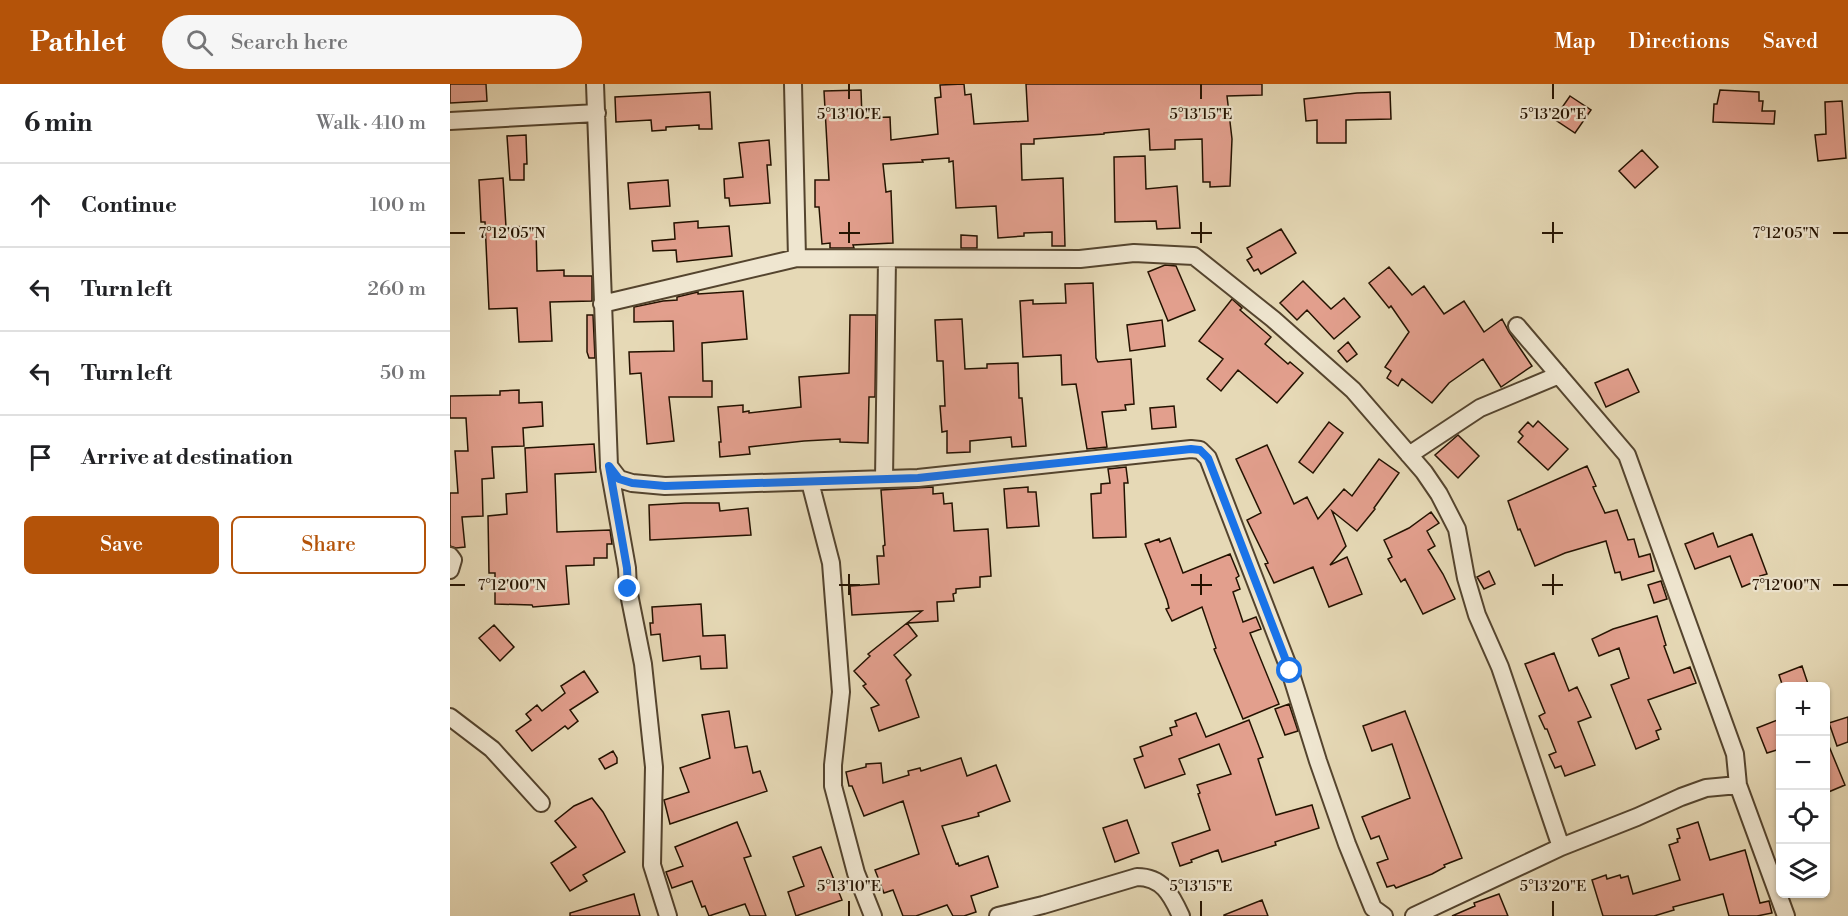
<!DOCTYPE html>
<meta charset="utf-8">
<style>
body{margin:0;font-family:"Libre Bodoni",serif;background:#f6f6f6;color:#202124}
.controls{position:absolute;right:18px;bottom:18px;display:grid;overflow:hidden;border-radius:9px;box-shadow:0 2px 4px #0004}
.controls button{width:54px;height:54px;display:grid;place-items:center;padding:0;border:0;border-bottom:2px solid #e0e0e0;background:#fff;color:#202124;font:30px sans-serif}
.stop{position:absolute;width:18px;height:18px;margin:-14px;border:4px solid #1a73e8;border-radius:50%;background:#fff}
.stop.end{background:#1a73e8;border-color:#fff;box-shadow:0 2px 6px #0008}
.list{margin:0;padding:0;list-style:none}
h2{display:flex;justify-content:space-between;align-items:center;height:78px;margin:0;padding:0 24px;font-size:26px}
h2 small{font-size:20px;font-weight:400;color:#757577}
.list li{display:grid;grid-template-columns:39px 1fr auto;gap:18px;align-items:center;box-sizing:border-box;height:84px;padding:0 24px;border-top:2px solid #e0e0e0}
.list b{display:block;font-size:22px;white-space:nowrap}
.list em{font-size:20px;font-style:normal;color:#757577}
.actions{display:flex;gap:12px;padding:18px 24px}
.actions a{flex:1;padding:14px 0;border:2px solid #b45309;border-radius:9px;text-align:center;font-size:21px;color:#b45309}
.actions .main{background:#b45309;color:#fff}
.icon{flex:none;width:33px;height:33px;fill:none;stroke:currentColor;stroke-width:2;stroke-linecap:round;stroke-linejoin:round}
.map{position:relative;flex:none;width:1398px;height:832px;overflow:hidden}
header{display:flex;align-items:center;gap:36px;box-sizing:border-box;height:84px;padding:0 30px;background:#b45309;color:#fff}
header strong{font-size:28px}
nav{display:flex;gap:33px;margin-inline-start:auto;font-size:21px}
.search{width:420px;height:54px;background:#f6f6f6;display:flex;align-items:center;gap:15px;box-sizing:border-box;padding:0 21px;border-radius:33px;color:#757577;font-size:22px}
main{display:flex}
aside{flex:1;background:#fff}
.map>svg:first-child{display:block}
.building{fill:#e29f8d;stroke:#241200;stroke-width:1.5}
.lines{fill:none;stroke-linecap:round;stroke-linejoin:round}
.minor-casing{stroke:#54442e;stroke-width:20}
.minor{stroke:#efe6d0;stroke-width:16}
.route{stroke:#1a73e8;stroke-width:8}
.ticks{fill:none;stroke:#241200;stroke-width:2}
.ticks-label{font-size:15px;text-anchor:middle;fill:#241200;stroke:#efe6d0;stroke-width:4.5;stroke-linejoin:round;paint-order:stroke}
</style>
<header>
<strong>Pathlet</strong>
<div class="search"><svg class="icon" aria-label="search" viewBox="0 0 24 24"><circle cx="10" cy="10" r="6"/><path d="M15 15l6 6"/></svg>Search here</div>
<nav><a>Map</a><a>Directions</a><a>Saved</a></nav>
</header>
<main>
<aside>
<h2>6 min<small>Walk · 410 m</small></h2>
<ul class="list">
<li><svg class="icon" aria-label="ahead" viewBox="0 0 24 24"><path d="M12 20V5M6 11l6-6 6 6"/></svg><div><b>Continue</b></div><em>100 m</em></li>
<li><svg class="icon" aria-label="left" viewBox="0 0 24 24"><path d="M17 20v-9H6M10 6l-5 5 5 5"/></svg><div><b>Turn left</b></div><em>260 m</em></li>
<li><svg class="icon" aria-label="left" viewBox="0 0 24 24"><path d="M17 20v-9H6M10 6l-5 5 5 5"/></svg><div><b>Turn left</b></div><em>50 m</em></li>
<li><svg class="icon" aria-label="arrive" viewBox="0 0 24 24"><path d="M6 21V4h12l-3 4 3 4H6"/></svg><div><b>Arrive at destination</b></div></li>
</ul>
<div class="actions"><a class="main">Save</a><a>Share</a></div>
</aside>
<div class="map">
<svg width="1398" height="832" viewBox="0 0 1398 832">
<rect width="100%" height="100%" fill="#e6d9b6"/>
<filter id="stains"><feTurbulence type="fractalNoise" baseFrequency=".00333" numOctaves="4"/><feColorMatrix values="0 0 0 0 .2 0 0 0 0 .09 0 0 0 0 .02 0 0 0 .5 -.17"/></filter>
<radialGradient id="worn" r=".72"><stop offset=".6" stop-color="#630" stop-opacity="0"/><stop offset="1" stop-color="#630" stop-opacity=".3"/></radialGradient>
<path class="building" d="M0,0H36L37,17L0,19Z
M514,0L515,11L521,10L524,40L578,37L576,0H812V11L777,12L782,55L780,102L760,103V98H753L752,55L725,56V65L700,66L699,45L654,49V50L584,55V60H571L572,96L613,94L615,162H602V148L574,149V152L548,154L546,122L506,124L503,77L499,78V74L472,76L473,78L433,80L436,108L441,107L443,159L403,161L404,164H380V159L372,160L369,123H365V96H379L374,7L411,6L412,34L440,33L441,56L488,50L485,14L491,13L490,1Z
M1270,6L1309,8V17H1313L1312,27H1325L1324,40L1263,38L1264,20H1267Z
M260,8L262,45H249V41L216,43V46L202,47L201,36L166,38L165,13Z
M940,8L941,35L896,36V59H867V36L856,37L854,15L907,9Z
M1120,12L1141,26L1125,49L1104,35Z
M1392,17L1396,74L1368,77L1365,51L1376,50L1375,18Z
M76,51L77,80H74V96H60L57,52Z
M319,56L321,81H317L320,119L280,122L279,114H275L274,95L293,93L289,59Z
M1192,66L1208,83L1185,104L1169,87Z
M695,72L696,105L727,102L730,144L707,145L706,137L665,138L664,73Z
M53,94L56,143L86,142L87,187L114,186V192H142V217L100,218L102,257L69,258L67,224L39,225L35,138H31L29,96Z
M218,96L220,122L180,125L178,99Z
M248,137V144L279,142L282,172L227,178L226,166L203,167L202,157L225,155L224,139Z
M831,145L846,169L811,190L808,185L804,187L797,176L802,173L797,164Z
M511,151L527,152V164H511Z
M715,181L726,182L745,226L718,237L698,188Z
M939,183L962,211L974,202L994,230L1014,217L1034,248L1052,235L1059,248L1082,282L1051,303L1033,275L999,299L982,319L952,295L948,302L937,294L941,287L935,283L959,248L941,222L939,224L919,199Z
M853,197L881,225L894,214L910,233L884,255L857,226L847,236L830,219Z
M643,199L646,274L648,278L681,275L684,320L675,321L676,326L652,328L657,363L637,365L626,300L612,301L611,271L573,273L570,217L583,216V220L616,219L615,200Z
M293,207L297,255L252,259L253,297H262V313H219L224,357L197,360L191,289L180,290L179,268L224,267L223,237L184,238V223L213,217L227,216V213L248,208V210Z
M782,215L792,224L790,226L821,253L815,260L838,280L840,278L853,289L827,319L788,286L771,307L757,295L773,275L749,257Z
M137,231H143L145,274H139L137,268Z
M400,231H426L425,313H419L418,359L390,358V355L354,357L299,363L300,370L270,373L269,358H271L268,323L293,321V328L299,327V329L351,323L349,293L399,289Z
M512,235L515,285L537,284V280L568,279L569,314H572L576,362L562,363L561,353L520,357V368L497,369V347L492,348L490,322H495L493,277H487L485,236Z
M712,236L715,262L680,267L677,241Z
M898,258L907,270L897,278L888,267Z
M1178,285L1189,308L1156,323L1145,299Z
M69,306V319L92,318L93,342L73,344L74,362L42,363L44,394L32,395L33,432L12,433L15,463L6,464L0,462V409H8L5,367H18L16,334H0V312L50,311V307Z
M724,322L726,343L702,345L700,324Z
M1088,337L1118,365L1098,386L1068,358L1073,352L1069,348L1078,338L1083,343Z
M879,338L893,349L863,389L849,378Z
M1008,351L1029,372L1008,394L985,371Z
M144,360L146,388L105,390L107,448L160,446L162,460H157V474H144V481L116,482L119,520L83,523L82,521L45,520V489H39L38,432L57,430L56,410L77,408L75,364Z
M817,361L844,420L857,413L868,435L894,405L902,412L929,375L949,389L924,424L925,425L907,447L882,427L896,462L880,481L897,473L912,510L879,523L863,483L824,499L815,480L818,479L797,436L811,429L786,375Z
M1137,382L1146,402L1143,403L1155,429L1167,426L1178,456L1184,455L1189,473L1200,470L1204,487L1172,496L1170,488L1165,489L1156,457L1115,469L1085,482L1070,445L1068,446L1058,417Z
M676,383L678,399H674L676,453L643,454L641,410L651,409V400L660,399L658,385Z
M483,403V410L493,409L494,420L502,419L504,447L538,445L541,492L530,493V503L506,505V509L503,510L504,517L487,518L488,537L457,539L472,527L402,531L400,502L429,500L427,472H434L433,462L435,461L431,406Z
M578,403V408H586L589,442L557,444L554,405Z
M235,419H269L270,427L298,424L301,451L200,456L199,421Z
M981,428L989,439L977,447L985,462L978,466L993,490L1005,515L973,530L955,495L951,498L938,475L942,473L934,456L959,444Z
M1263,449L1268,463L1302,450L1317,490L1310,492L1311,495L1292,503L1280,472L1245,485L1235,460Z
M720,454L733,489L780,470L789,492L786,494L790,505L783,508L793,538L806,533L811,545L800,549L829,620L793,635L764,565L766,564L752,523L722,537L716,525L719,524L717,516L695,460L709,455L710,458Z
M1039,487L1045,500L1034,505L1027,493Z
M1211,497L1217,515L1204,519L1198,501Z
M251,520L253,552L275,551L277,584L251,585L250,572L213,577L210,550L201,551L200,539H203L202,523Z
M1207,532L1216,561L1214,562L1224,589L1240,583L1246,599L1198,616L1211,645L1206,647L1209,655L1186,665L1161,601L1179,594L1169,564L1149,572L1142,555L1163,545Z
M457,539L467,552L444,571L461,591L456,596L469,633L429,647L421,624L429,621L413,602L416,600L404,587L420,572L418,570Z
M44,541L64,563L50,577L29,554Z
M1104,569L1119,607L1127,603L1141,633L1128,638L1145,681L1115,692L1111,682L1105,684L1099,671L1106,668L1097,645H1095L1089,632L1095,629L1075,580Z
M1352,582L1359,603H1333L1329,591Z
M134,587L148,608L120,626L128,637L118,645L115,642L82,667L66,647L81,636L76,630L87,621L92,627L115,609L111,602Z
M839,620L848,647L835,651L825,625Z
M279,627L285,664L297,662L303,689L310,687L317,707L220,740L214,716L239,708L230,684L260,674L252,631Z
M955,627L1012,774L994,781L995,783L982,790L946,804L944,801L937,803L927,779L938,775L929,752L921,755L912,733L960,714L942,660L922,667L913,642Z
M746,629L756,653L799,636L813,673L808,675L826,731L862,721L869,744L825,758L826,761L772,778L768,766L741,776L742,778L730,782L722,759L760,746L748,710L750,709L747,701L781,690L769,660L729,675L735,690L695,704L684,675L693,672L690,663L722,651L720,644L727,642L725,637Z
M1398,633V658L1387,662L1379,639Z
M1330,635V665L1317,669L1307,644Z
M1376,655L1395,701L1376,709Z
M163,667L167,674V679L155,685L149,675Z
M511,674L517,692L546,681L560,717L528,729L529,732L492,742L506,780L508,779L509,782L538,772L548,803L521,812L526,828L514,832H503L497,821L466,832H453L443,806L434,809L425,786L469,770L453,717L414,732L402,702H399L396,688L416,683V680L431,679L433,699L459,691L458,687L470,684L471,687Z
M142,714L153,728L175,768L133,791L137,797L120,807L101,779L126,763L105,737L124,722Z
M677,736L689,769L665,778L653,744Z
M287,738L301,772L294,774L316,832H300L295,820L259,832L255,822L252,823L242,797L222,804L216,788L233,782L225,763Z
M1248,738L1260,776L1295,766L1310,819L1319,817L1322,829L1307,832H1279L1273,810L1223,823L1224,826L1204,832H1153L1142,796L1156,791L1157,795L1170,791L1171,794L1178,792L1183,810L1230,796L1219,761L1228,758L1227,755L1230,754L1227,745Z
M371,763L392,816L346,832L338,808L354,802L343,773Z
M184,810L190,832H120V829Z
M1049,810L1058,832H1002L1025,822L1024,819Z
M812,816L818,832H774V831Z"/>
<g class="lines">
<defs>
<path id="minor" d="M145,0L159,382L169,395L182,399L215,402L468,394L741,365L750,366L758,374L840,587L868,677L897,760L923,824L934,832
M343,0L347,174
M0,37L147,29
M152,220L347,174L630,175L684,169L744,172L823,235L903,306L974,388L989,410L1007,445L1016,494L1027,531L1050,583L1111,763
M1067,242L1177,371L1285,670L1288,701
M959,371L1030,324L1109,291
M159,383L177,484L178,505L193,580L204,683L202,781L218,832
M434,395L437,175
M360,398L381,479L391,608L383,681V702L406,789L423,832
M0,472L3,476L0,486
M0,633L42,665L91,719
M548,832L593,821L687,793C712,793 721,810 731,832
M964,832L1111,763L1187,733L1231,713L1256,704L1288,701L1336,832"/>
</defs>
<use href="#minor" class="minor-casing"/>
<use href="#minor" class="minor"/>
</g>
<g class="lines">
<path class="route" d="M178,505L177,484L159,382L169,395L182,399L215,402L468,394L741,365L750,366L758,374L840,587"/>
</g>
<path class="ticks" d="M399,0V15M751,0V15M1103,0V15M399,138V159M751,138V159M1103,138V159M0,149H15M389,149H410M741,149H762M1092,149H1113M1383,149H1398M399,490V511M751,490V511M1103,490V511M0,501H15M389,501H410M741,501H762M1092,501H1113M1383,501H1398M399,817V832M751,817V832M1103,817V832"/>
<g class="ticks-label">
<text x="399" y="35">5°13'10"E</text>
<text x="751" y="35">5°13'15"E</text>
<text x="1103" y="35">5°13'20"E</text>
<text x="62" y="154">7°12'05"N</text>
<text x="1336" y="154">7°12'05"N</text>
<text x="62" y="506">7°12'00"N</text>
<text x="1336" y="506">7°12'00"N</text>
<text x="399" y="807">5°13'10"E</text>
<text x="751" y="807">5°13'15"E</text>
<text x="1103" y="807">5°13'20"E</text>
</g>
<rect width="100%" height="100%" filter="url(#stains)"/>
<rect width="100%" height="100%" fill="url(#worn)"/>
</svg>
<div class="controls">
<button>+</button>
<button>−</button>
<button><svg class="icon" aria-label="locate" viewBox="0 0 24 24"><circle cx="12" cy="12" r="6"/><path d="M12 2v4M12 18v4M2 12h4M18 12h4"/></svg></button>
<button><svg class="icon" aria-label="layers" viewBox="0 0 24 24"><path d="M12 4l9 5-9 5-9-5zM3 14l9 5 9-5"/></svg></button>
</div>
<div class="stop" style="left:840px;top:587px"></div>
<div class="stop end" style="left:178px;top:505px"></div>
</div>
</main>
